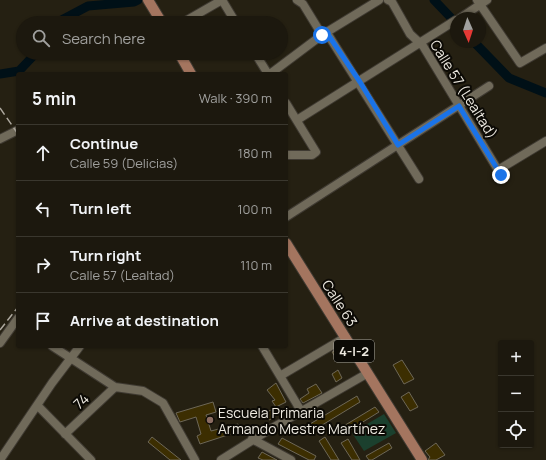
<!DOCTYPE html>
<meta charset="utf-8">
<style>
body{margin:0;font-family:Manrope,sans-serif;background:#29251c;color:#f1f3f6}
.controls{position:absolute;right:12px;bottom:12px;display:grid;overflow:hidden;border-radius:4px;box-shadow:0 1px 3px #0004}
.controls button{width:36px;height:36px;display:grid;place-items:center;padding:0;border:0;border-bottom:1px solid #3a372e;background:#1c180e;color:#f1f3f6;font:20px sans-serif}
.compass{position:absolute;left:450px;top:12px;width:36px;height:36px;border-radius:50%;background:#1c180e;box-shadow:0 1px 3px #0004;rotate:177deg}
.stop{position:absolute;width:12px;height:12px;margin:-9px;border:3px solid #1a73e8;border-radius:50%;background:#fff}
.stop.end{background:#1a73e8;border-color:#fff;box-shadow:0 1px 4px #0008}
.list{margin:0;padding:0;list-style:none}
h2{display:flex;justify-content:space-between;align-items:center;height:52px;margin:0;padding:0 16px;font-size:17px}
h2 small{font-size:13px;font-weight:400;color:#a0a09e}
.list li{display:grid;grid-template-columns:26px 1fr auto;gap:12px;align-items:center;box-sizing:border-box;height:56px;padding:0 16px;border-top:1px solid #3a372e}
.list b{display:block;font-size:15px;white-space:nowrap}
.list p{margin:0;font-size:13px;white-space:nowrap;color:#a0a09e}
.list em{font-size:13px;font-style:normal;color:#a0a09e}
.icon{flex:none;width:22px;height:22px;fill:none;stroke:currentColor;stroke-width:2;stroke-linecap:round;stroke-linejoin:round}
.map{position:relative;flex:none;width:546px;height:460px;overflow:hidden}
.search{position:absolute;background:#1c180e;box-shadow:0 1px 3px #0004;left:16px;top:16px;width:272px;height:44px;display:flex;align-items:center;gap:10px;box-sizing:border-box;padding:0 14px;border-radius:22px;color:#a0a09e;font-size:15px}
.panel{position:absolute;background:#1c180e;box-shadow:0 1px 3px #0004;left:16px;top:72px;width:272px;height:276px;border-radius:4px}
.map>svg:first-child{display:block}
.green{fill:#1b402e}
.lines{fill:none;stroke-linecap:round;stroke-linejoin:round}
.river{stroke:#001017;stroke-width:9}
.building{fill:#3c2e01;stroke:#6d6757}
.minor-casing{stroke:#3f3a32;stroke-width:10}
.major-casing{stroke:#3f3a32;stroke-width:12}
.minor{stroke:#706a5a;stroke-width:8}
.major{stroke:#a4755f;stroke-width:10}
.rail{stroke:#ada89e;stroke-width:1.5;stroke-dasharray:8 4;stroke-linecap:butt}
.route{stroke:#1a73e8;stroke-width:5}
.education-dot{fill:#8d6e63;stroke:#0c0a05;stroke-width:1.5}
.labels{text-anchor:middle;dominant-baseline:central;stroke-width:4;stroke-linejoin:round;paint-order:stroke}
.shield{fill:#0c0a05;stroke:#aaa79f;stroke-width:1}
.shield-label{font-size:13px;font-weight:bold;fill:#eeeae1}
.street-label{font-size:14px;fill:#eeeae1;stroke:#0c0a05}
.poi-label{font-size:14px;fill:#eeeae1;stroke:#0c0a05;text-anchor:start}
</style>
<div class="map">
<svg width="546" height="460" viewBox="0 0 546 460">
<rect width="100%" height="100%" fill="#252012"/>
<path class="green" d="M384,414L396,433L364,451L352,433Z"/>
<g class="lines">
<path class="river" d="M434,0L456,23
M56,23L88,6L134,2L138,0
M474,42L509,78L546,93
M0,74L19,71L36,53"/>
</g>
<path class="building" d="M339,348L342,354L336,358L332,352Z
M402,360L414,379L404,384L393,365Z
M338,370L342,378L336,382L332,374Z
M276,383L286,402L276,407L272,401L275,400L267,390Z
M316,384L322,393L303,403L300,399L309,393L307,389Z
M409,392L418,407L410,411L401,397Z
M357,396L360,402L314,430L310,424Z
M213,402L216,412L206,415L211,431L238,424L240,431L200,444L197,436L201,434L196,417L180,422L176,413Z
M375,407L379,412L345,433L342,427Z
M271,410L275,417L269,420L265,413Z
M152,437L181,460H170L148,442Z
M325,437L339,460H331L319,441Z
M282,438L316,456L314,460H309L278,444Z
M348,439L360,460H352L341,443Z
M389,443L392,448L372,460H369L366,456Z
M436,443L445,455L436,460H428L430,457L425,451Z
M262,452L277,460H263L258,458Z"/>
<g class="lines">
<defs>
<path id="minor" d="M222,0L236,23
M297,0L303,4L322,35
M388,0L392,2L410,34L423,46L501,175
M477,0L520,63L546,48
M460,18L487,0
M182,23L222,0
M327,33L419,179
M255,53L268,74
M270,74L322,35L379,0
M286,103L316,152L312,155H286
M297,120L456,20
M0,139L18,130
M498,170L546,141
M286,217L489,86
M0,343L18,318
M52,346L115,387L143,391L163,403L195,460
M262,346L301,411
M280,376L346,337
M37,405L91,460
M65,434L115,387
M252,439L291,460
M0,460L52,383L80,346
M221,460L267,431L368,373"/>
<path id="major" d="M148,0L162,23
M179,53L191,74
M286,243L422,460"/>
</defs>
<use href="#minor" class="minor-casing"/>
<use href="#major" class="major-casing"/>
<use href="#minor" class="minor"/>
<use href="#major" class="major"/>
<path class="rail" d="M0,108L18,134
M0,330L18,307"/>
</g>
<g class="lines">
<path class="route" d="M322,35L327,33L360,82L398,145L459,106L501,175"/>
</g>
<circle class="education-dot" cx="210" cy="420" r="4"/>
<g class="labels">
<rect class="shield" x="334" y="340" width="40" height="22" rx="3"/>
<g class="shield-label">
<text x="354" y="351">4-I-2</text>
</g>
<g class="street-label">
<text transform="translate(464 89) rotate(58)">Calle 57 (Lealtad)</text>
<text transform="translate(340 303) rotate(57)">Calle 63</text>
<text transform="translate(81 401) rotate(-43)">74</text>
</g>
<g class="poi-label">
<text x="218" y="412">Escuela Primaria<tspan x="218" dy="16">Armando Mestre Martínez</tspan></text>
</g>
</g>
</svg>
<div class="controls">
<button>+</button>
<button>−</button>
<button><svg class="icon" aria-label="locate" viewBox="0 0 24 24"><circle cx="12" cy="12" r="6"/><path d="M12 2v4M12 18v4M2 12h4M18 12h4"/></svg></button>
</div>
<svg class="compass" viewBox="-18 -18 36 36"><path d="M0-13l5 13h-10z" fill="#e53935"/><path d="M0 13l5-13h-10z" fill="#a0a09e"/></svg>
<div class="stop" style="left:322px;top:35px"></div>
<div class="stop end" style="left:501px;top:175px"></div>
<div class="search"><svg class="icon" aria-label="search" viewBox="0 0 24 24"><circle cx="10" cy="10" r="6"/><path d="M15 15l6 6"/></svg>Search here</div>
<section class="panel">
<h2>5 min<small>Walk · 390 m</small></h2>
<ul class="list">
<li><svg class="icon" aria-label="ahead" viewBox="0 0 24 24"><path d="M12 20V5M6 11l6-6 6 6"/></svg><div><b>Continue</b><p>Calle 59 (Delicias)</p></div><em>180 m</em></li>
<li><svg class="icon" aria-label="left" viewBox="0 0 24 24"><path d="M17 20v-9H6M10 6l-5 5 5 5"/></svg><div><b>Turn left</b></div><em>100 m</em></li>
<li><svg class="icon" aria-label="right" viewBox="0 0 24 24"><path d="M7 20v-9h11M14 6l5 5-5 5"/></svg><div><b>Turn right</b><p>Calle 57 (Lealtad)</p></div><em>110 m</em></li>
<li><svg class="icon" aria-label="arrive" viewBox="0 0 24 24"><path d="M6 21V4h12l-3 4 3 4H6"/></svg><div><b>Arrive at destination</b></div></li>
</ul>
</section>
</div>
